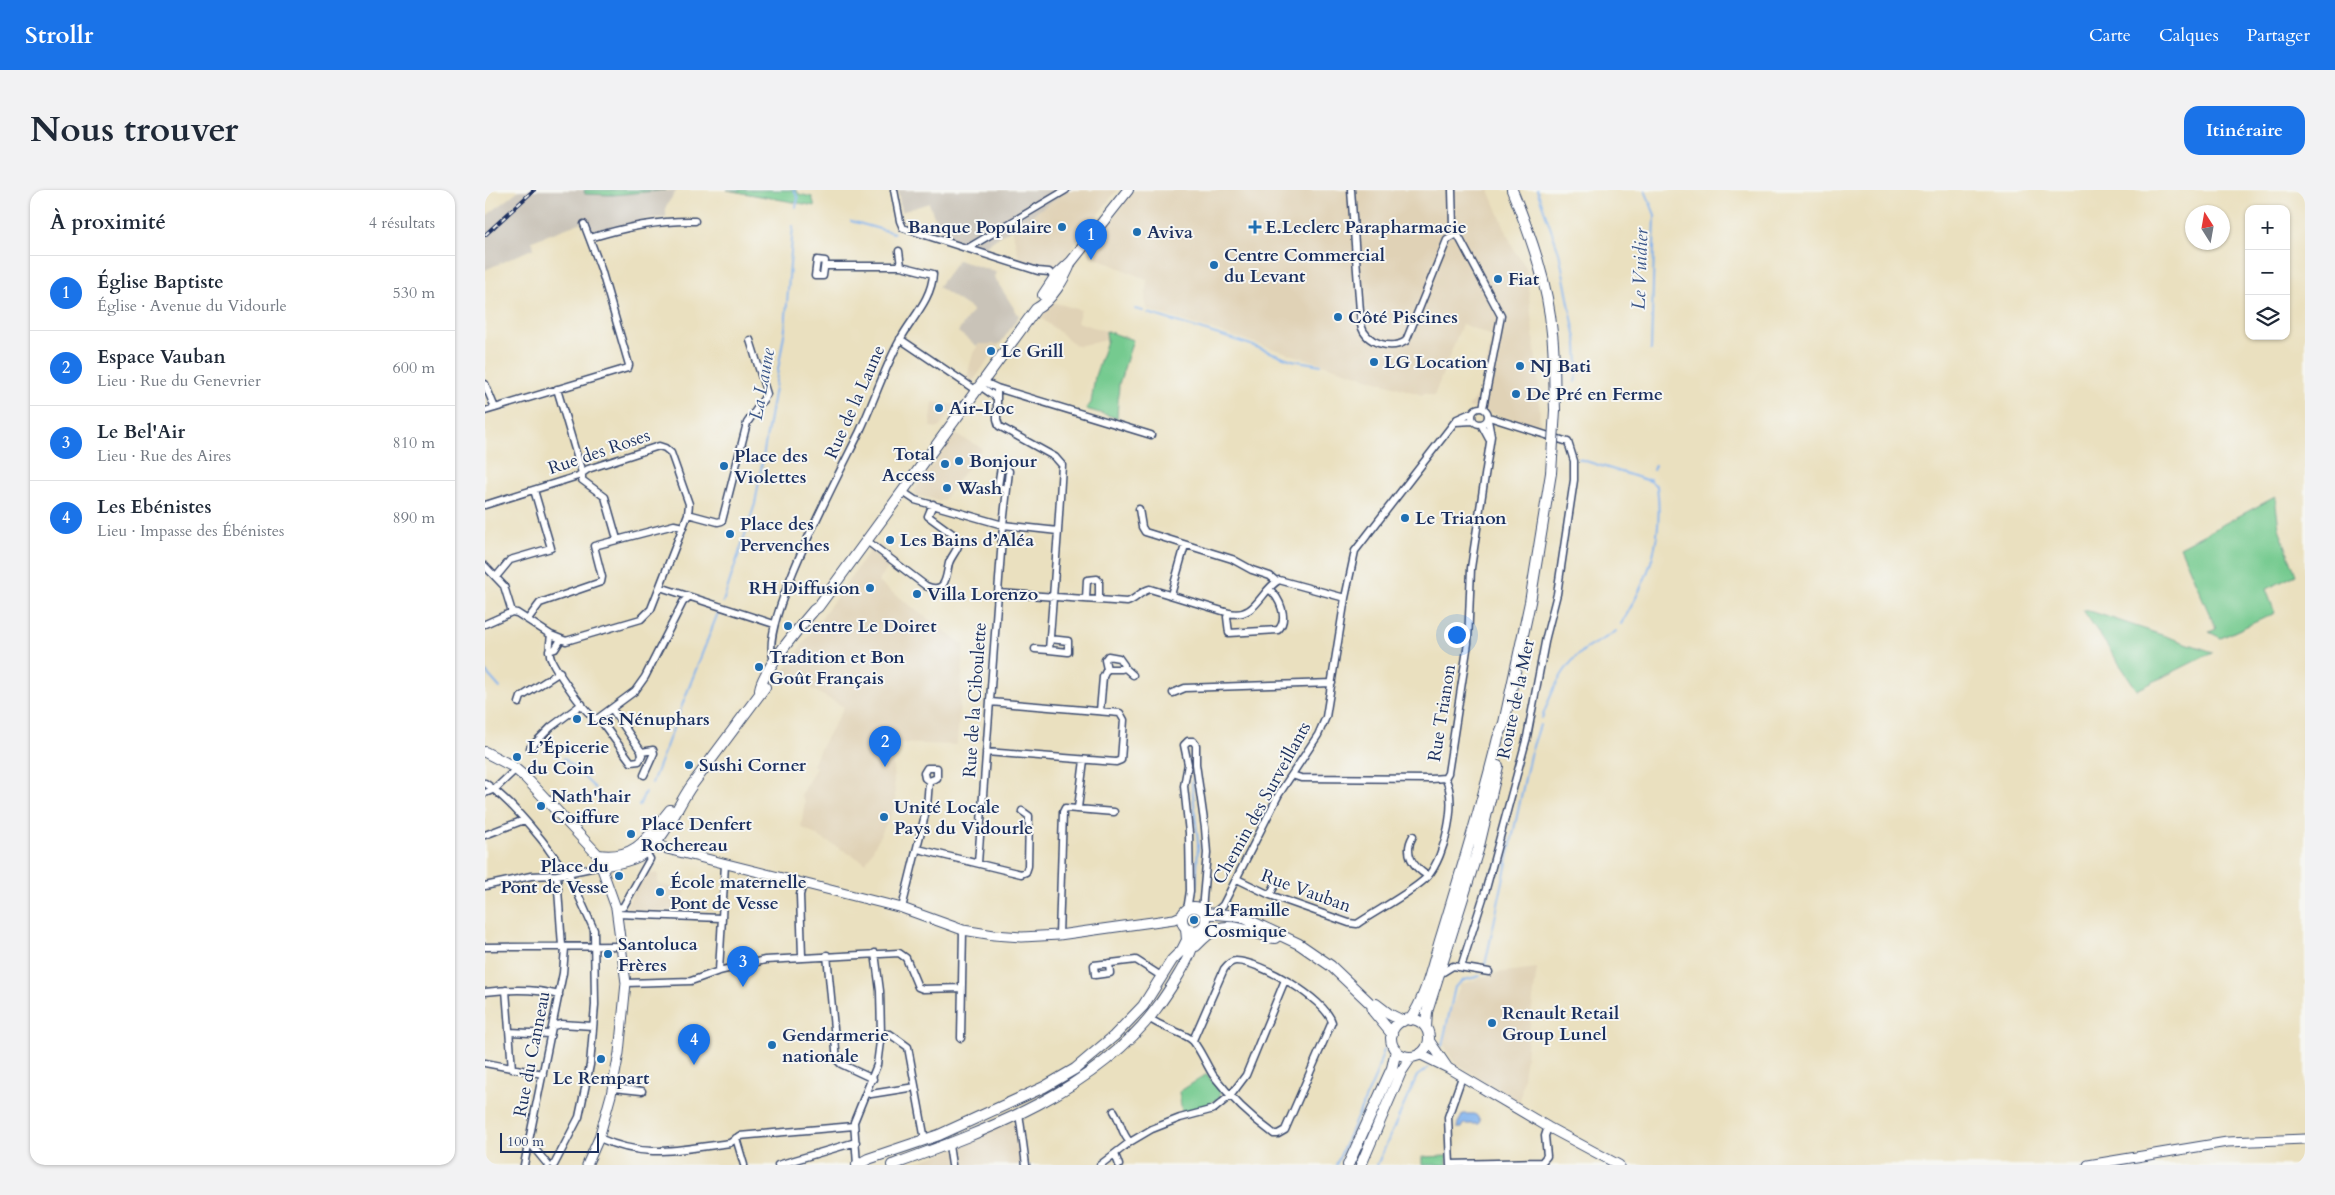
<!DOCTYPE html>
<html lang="fr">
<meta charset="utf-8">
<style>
body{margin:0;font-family:Cardo,serif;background:#f2f2f3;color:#1f2937}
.controls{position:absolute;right:15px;top:15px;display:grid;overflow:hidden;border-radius:10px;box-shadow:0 1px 4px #0004}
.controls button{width:45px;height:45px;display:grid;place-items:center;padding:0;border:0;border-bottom:1px solid #e0e1e3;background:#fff;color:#1f2937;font:25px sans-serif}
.compass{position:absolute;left:1700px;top:15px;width:45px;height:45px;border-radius:50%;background:#fff;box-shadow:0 1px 4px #0004;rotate:349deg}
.scale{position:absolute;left:15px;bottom:12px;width:99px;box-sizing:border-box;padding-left:5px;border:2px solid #1b2f5e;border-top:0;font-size:14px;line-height:18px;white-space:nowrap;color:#1b2f5e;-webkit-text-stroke:4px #f6f6f2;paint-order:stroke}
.you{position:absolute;left:971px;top:444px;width:18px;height:18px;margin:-12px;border:4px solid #fff;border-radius:50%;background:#1a73e8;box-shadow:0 0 0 8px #1a73e833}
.badge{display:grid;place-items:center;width:32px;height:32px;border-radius:50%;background:#1a73e8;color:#fff;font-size:16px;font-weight:700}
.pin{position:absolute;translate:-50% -41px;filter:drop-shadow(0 1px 2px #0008)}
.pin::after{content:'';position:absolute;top:26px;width:18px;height:15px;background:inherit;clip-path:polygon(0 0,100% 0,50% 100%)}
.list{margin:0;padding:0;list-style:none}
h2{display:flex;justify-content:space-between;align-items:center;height:65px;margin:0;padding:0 20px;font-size:21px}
h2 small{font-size:16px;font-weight:400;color:#747a83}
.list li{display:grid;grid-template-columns:32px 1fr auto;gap:15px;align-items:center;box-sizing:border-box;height:75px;padding:0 20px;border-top:1px solid #e0e1e3}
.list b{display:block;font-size:19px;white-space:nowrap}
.list p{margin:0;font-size:16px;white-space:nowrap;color:#747a83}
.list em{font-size:16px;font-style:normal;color:#747a83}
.icon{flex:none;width:28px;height:28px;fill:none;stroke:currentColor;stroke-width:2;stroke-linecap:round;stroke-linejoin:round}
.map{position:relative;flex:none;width:1820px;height:975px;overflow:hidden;border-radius:15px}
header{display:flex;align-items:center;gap:30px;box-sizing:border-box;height:70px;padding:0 25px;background:#1a73e8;color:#fff}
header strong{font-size:24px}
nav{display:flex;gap:28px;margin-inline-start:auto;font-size:18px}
.intro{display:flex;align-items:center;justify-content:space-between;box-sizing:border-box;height:120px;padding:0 30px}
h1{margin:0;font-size:35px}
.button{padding:12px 22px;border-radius:15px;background:#1a73e8;color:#fff;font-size:18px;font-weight:700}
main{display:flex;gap:30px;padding:0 30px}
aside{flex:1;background:#fff;border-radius:15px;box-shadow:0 1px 4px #0004}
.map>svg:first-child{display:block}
.built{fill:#e0d2b6}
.industrial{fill:#c9c3b8}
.green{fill:#74ca8f;stroke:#487c76}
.water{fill:#81b2ed;stroke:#4e70a6}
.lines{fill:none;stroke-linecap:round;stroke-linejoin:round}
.stream{stroke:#81b2ed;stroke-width:2}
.street-casing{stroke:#3a4a6d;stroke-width:9}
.secondary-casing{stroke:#3a4a6d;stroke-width:11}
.primary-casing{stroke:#3a4a6d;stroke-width:12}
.street{stroke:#fff;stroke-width:6}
.secondary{stroke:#fff;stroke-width:9}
.primary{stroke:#fff;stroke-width:10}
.rail-casing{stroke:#1b2f5e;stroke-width:4}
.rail{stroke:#f6f6f2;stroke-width:2;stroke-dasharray:5.5;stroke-linecap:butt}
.primary-bridge-casing{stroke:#3a4a6d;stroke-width:12;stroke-linecap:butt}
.primary-bridge{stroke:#fff;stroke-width:10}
.poi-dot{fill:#1f6fb2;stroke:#f6f6f2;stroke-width:2}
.labels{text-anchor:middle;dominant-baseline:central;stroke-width:4;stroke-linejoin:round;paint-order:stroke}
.poi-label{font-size:18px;font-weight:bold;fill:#1b2f5e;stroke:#f6f6f2;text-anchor:start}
.street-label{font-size:18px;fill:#1b2f5e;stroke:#f6f6f2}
.water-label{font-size:19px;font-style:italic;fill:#3a5689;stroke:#f6f6f2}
</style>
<header>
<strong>Strollr</strong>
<nav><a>Carte</a><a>Calques</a><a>Partager</a></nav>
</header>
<div class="intro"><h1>Nous trouver</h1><a class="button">Itinéraire</a></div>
<main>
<aside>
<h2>À proximité<small>4 résultats</small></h2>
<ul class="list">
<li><span class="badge">1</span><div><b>Église Baptiste</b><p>Église · Avenue du Vidourle</p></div><em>530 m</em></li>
<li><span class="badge">2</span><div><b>Espace Vauban</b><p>Lieu · Rue du Genevrier</p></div><em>600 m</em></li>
<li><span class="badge">3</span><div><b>Le Bel'Air</b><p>Lieu · Rue des Aires</p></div><em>810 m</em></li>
<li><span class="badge">4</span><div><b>Les Ebénistes</b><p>Lieu · Impasse des Ébénistes</p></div><em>890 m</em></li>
</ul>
</aside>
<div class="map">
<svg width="1820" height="975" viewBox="0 0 1820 975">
<rect width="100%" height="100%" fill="#f6f6f2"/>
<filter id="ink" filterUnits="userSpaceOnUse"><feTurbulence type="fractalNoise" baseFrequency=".02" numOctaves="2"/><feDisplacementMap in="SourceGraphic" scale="10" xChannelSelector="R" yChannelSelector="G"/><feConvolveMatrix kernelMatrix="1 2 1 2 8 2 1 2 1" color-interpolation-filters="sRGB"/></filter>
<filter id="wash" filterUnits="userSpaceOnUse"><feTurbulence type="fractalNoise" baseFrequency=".0096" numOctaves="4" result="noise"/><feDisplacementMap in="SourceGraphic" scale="20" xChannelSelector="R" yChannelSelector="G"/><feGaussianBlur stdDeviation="1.12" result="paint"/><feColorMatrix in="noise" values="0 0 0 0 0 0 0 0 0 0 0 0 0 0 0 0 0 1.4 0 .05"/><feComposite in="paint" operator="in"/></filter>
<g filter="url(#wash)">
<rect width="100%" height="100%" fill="#eae0bf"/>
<path class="built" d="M584,0H632L569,81L535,73L527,38Z
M649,0H1004L1030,62L1041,77L1054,198L1055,237L983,217L997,198L1007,146L977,134L949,206L939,203L937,205L663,120L660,113L662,90L603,64Z
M567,112L596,120L592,132L621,141V150L592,156L556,128Z
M494,154H515L488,191L482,187L488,163Z
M448,212L471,215L454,238L445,237Z
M470,244L497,258L458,311L432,306L429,301Z
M386,359L406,373L393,392L479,455L472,555L406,553L411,615L381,673L316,637L320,611L316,605L331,577L328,575L335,559L359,517L297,483Z
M160,682L165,684L173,683V694L200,700L199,722L139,720Z
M1052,778L1035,913L969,872L959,855L963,829L975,795L1010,783Z
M525,932L531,935L537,975H424L458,963Z"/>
<path class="industrial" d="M34,0H99L100,4L128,5L192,0L181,16V28H167L109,43L100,31L47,51L49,58L0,80V27Z
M413,0H584L496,59L456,46L444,13L416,22Z
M473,70L511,82L509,87L534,126L515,154H494L492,156L473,142L488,120L453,97Z"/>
<path class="green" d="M99,0H181L128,5L100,4Z
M242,0H311L314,4L327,7L330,16Z
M621,141L648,150L634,194L632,228L601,219L606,213L610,186L622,151Z
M1790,307L1794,338L1811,385L1781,399L1790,423L1736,448L1724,442L1731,439L1695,357Z
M1598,420L1608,422L1728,462L1652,500Z
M722,884L735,901V907L723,915L697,923L694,902Z
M962,966V975H937V967Z"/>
<path class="water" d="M978,924H990L995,930L994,934H979L977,938H972L973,933Z"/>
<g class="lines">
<path class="stream" d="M309,0L313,8L311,17
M1052,0L1074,62L1092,154L1093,179L1090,192
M1160,0L1170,25L1166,160
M366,31L409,43
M650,119L658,121
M663,123L763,154L807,170L836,175
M1094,269L1165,291L1172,296C1179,351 1164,388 1136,434
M1168,280L1170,275
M1164,289H1165
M238,412L270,314L300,139L308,36
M0,481L15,498
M1057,528C1066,503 1077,477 1098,461C1108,453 1123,448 1131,441
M59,550L74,564
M79,568L110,598
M709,587L707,593L713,653L711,701
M167,593L234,420
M154,616L160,602
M1000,775L1045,565L1055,535
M957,856L970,797L979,790L995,786
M851,975L891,885L899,859
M892,975L932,886L943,878"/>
</g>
</g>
<g filter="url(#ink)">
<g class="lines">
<defs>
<path id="street" d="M409,0L415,31L418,38L553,81L564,82L570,87
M866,0L876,135C881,154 906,160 921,151L962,50L972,44
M967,0L968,36L1016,126L998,218
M105,48C140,37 173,30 210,31
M483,58L581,0
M414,61L416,76
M332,70L340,71L338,86H330Z
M415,149L492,201
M499,192L512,198L666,245
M0,194L10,218
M495,196L511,207
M512,198V229L514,236L570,267L577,275L573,341
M72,199L97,283V290L120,307L132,349
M987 226a8 8 0 1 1 16 0a8 8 0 1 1-16 0Z
M0,221L143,178L144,175L116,79L99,34
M970,232L988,231
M996,234L1004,249
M521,300L513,296L516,277H520L524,281L518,335L573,341L564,460L583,462V451L565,449
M418,302L430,310L518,335L493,673
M0,315L93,286L103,279L174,256L180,258L186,263L204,314L203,324L166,419L156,429L81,451L66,445L32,423L27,422L0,434
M654,319L657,337L660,342L747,369L767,380L785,386L791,391
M203,324L233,332L237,331L262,233L282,204L265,150
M382,351L441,396C462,405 461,385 464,373C466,367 471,362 473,356L469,345L443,326L448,314
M0,376L19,396L27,422
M11,387L25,370L66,358L49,300
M175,397L289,434
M513,403L642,412C651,410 655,401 665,399L744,423C771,429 775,401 794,390L860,408
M686,405L700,355
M601,409L602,390L612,389L614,391V410
M744,423L742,427L744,443L793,440C804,429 795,408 784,399
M43,429L55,413L116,392L117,387L109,356L189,335L198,337
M66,445C65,453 63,462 66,469C71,480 102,527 112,529L150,501L160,487L198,412L204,407
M550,459L564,460
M64,461L70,459L75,451
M623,466L634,468L639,475L637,479H622L620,470Z
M290,470C267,445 360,273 375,241C389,211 399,179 415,150C426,129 447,109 448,84L416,76H340
M639,477L648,485
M688,503L700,498L847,493
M34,513L36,507L75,482
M615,521L618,487L622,479
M114,528L146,572L154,571L157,566L156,561L127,519
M45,558L66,537L97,514
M157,562L168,560L169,563L159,585
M501,562L631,572L636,570L639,530L635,523L505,512
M807,585L816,588L946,589L960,588L963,583L983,453L986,378L1006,246L1003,230
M0,593C21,607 40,629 56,649C65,660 72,674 83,682
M0,603L10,599L31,579
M593,618L599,570
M0,645L39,630
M928,646C918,663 928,677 943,686
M433,659L536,684L541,682L543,676L544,626L537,621
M72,685L77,756
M752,689L785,705L864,733L872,734C889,722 931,700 943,686C960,666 973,611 960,588
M0,696L46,686L72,685L116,676
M785,705L790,695
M131,718L138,717L165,669L160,661
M417,718L442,617L444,591L440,588L439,583L442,578H452V588L444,591
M702,720L705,701L704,643L699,596L703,574L699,555L703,551H708L711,555V574L720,638L722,663L717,720
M132,724L236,728
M728,724L738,715L794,604L833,545L841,527L860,408L870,361L972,229L988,222
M574,745L578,622L580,618L629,622
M0,757L137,756
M342,765L352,870L356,874L388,889
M317,766L315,705L318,694
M624,773L625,783L610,785L609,775L651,770L676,786
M976,777L1001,699L1042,547L1061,447L1072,404L1089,290V271L1083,252L1004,227
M234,781L240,674
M955,784L968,776L1004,782
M141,793L206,791L234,781L280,770L414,763L421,768L433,797L438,799L477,798
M21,800L27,879
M0,802C25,799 50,798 74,805
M664,828C676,838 701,843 708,851C716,861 721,874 728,885C745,907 767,928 789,944H793L800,940L847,832C840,809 775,771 751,771C746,771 742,775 739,779L708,850
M68,836L76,834L108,836
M25,842L65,844
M396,844H405L423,857L440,950
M476,848L478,740
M0,873L58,884
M128,898L157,901
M382,903L386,904L430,897
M629,921C636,932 637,945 645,952
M534,923L541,975
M114,948C163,970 194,959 245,953L254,946L369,936
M251,948L259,975
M45,953L63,975
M464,955L467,975
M630,964L634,975
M965,974L1057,972L1062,966L1060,946L1063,937
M39,975L78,783L80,758
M69,975L94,927L105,875L110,815L109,740L83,682
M293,975L371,952
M372,975L369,932L392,875L396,844L395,801L390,763
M615,975L645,952L667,939L695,928L729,919L746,905L761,885L800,790
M965,975L963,927L977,887"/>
<path id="secondary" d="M170,652L182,659L417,718L478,740L509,745L537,747L574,745L689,729L698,725
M944,850L963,878
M934,864L963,878L1063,937L1134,975
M102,975L114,948L126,905L134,863L141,793L131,718L116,676
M1603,975L1742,952L1820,949"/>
<path id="primary" d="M1027,0C1046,46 1063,94 1067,143C1070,169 1069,194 1070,220
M558,105L570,87L586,72L643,0
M275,501C274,485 317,434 329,420L333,417L551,119C566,111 580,88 586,72
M0,562L27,576L40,587L113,665
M113,665L116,676C128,674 143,672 154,666C180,652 191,617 207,595L280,497
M113,665C151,671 164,646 185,620
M697 729a12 12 0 1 1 24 0a12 12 0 1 1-24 0Z
M720,723L755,726L814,754L846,776L887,815L891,814L904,824L918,831
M711,756C732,733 742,734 771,743C777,744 783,748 790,748
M887,815L888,821L907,844
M906 848a19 19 0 1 1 38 0a19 19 0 1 1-38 0Z
M925,830C942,806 948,772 957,744C977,679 997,614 1013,548L1019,533L1045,412L1066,283
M941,837L942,822L993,660L1013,576
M372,975L383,969L454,945L559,897L590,879L629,846L658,816L687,770L697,760L702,750L701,738
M407,975C500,941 609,902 671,819C680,807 704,771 707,757C709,751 711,746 714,740
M863,975L907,878L911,860
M876,975L916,882L926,867"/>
</defs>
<use href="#street" class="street-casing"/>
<use href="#secondary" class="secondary-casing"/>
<use href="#primary" class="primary-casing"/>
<use href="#street" class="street"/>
<use href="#secondary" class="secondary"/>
<use href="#primary" class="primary"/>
<defs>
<path id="rail" d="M0,45L49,0"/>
</defs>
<use href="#rail" class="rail-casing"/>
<use href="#rail" class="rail"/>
<defs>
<path id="primary-bridge" d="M1066,283L1070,220"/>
</defs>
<use href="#primary-bridge" class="primary-bridge-casing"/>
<use href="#primary-bridge" class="primary-bridge"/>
</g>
</g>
<g class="poi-dot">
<circle cx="577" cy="37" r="5"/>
<path d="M767.5 29.5h5v5h5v5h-5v5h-5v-5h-5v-5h5z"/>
<circle cx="652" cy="42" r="5"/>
<circle cx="729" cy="75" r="5"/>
<circle cx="1013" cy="89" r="5"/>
<circle cx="853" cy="127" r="5"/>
<circle cx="506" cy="161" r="5"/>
<circle cx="889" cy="172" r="5"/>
<circle cx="1035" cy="176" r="5"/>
<circle cx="1031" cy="204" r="5"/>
<circle cx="454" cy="218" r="5"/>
<circle cx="474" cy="271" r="5"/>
<circle cx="460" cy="274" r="5"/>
<circle cx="239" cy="276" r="5"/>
<circle cx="462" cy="298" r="5"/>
<circle cx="920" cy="328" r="5"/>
<circle cx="245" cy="344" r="5"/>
<circle cx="405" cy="350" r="5"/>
<circle cx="385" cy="398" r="5"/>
<circle cx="432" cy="404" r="5"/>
<circle cx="303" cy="436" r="5"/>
<circle cx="274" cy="477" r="5"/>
<circle cx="92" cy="529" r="5"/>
<circle cx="32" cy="567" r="5"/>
<circle cx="204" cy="575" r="5"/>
<circle cx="56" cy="616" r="5"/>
<circle cx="399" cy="627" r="5"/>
<circle cx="146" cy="644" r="5"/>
<circle cx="134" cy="686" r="5"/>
<circle cx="175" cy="702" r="5"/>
<circle cx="709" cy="730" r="5"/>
<circle cx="123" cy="764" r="5"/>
<circle cx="1007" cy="833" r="5"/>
<circle cx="287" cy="855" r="5"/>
<circle cx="116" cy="869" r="5"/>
</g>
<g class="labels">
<g class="poi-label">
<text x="567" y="37" text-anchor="end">Banque Populaire</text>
<text x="780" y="37">E.Leclerc Parapharmacie</text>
<text x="662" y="42">Aviva</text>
<text x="739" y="65">Centre Commercial<tspan x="739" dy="21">du Levant</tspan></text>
<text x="1023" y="89">Fiat</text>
<text x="863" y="127">Côté Piscines</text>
<text x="516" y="161">Le Grill</text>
<text x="899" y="172">LG Location</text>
<text x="1045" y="176">NJ Bati</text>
<text x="1041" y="204">De Pré en Ferme</text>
<text x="464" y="218">Air-Loc</text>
<text x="450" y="264" text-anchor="end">Total<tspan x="450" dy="21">Access</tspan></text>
<text x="249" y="266">Place des<tspan x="249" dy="21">Violettes</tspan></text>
<text x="484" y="271">Bonjour</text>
<text x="472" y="298">Wash</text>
<text x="930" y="328">Le Trianon</text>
<text x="255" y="334">Place des<tspan x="255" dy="21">Pervenches</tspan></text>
<text x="415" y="350">Les Bains d’Aléa</text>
<text x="375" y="398" text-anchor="end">RH Diffusion</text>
<text x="442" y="404">Villa Lorenzo</text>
<text x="313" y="436">Centre Le Doiret</text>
<text x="284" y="467">Tradition et Bon<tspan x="284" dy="21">Goût Français</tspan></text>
<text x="102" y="529">Les Nénuphars</text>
<text x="42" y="557">L’Épicerie<tspan x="42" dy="21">du Coin</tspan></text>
<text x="214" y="575">Sushi Corner</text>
<text x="66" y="606">Nath'hair<tspan x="66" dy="21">Coiffure</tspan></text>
<text x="409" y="617">Unité Locale<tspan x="409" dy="21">Pays du Vidourle</tspan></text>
<text x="156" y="634">Place Denfert<tspan x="156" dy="21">Rochereau</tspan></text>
<text x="124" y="676" text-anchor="end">Place du<tspan x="124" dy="21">Pont de Vesse</tspan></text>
<text x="185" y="692">École maternelle<tspan x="185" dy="21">Pont de Vesse</tspan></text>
<text x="719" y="720">La Famille<tspan x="719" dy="21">Cosmique</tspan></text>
<text x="133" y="754">Santoluca<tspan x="133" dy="21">Frères</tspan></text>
<text x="1017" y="823">Renault Retail<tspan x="1017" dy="21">Group Lunel</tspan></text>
<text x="297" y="845">Gendarmerie<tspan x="297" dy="21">nationale</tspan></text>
<text x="116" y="888" text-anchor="middle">Le Rempart</text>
</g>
<g class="street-label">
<text transform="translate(370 212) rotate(-66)">Rue de la Laune</text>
<text transform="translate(114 262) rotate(-19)">Rue des Roses</text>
<text transform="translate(1031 509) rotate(-78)">Route de la Mer</text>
<text transform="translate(490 510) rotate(-86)">Rue de la Ciboulette</text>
<text transform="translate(957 523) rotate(-81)">Rue Trianon</text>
<text transform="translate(777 613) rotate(-61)">Chemin des Surveillants</text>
<text transform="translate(821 701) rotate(20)">Rue Vauban</text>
<text transform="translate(47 864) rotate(-79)">Rue du Canneau</text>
</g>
<g class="water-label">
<text transform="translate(1155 79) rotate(-88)">Le Vuidier</text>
<text transform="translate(277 194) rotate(-80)">La Laune</text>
</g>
</g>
</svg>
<div class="controls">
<button>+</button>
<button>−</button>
<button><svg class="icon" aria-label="layers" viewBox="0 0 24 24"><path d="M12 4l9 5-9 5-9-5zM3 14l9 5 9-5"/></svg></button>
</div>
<svg class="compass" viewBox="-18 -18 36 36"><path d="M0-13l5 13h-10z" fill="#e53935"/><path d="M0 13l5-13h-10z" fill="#747a83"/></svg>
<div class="scale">100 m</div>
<div class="you"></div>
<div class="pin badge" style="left:606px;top:70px">1</div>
<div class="pin badge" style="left:400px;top:577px">2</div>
<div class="pin badge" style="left:258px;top:797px">3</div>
<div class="pin badge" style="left:209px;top:875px">4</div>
</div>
</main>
